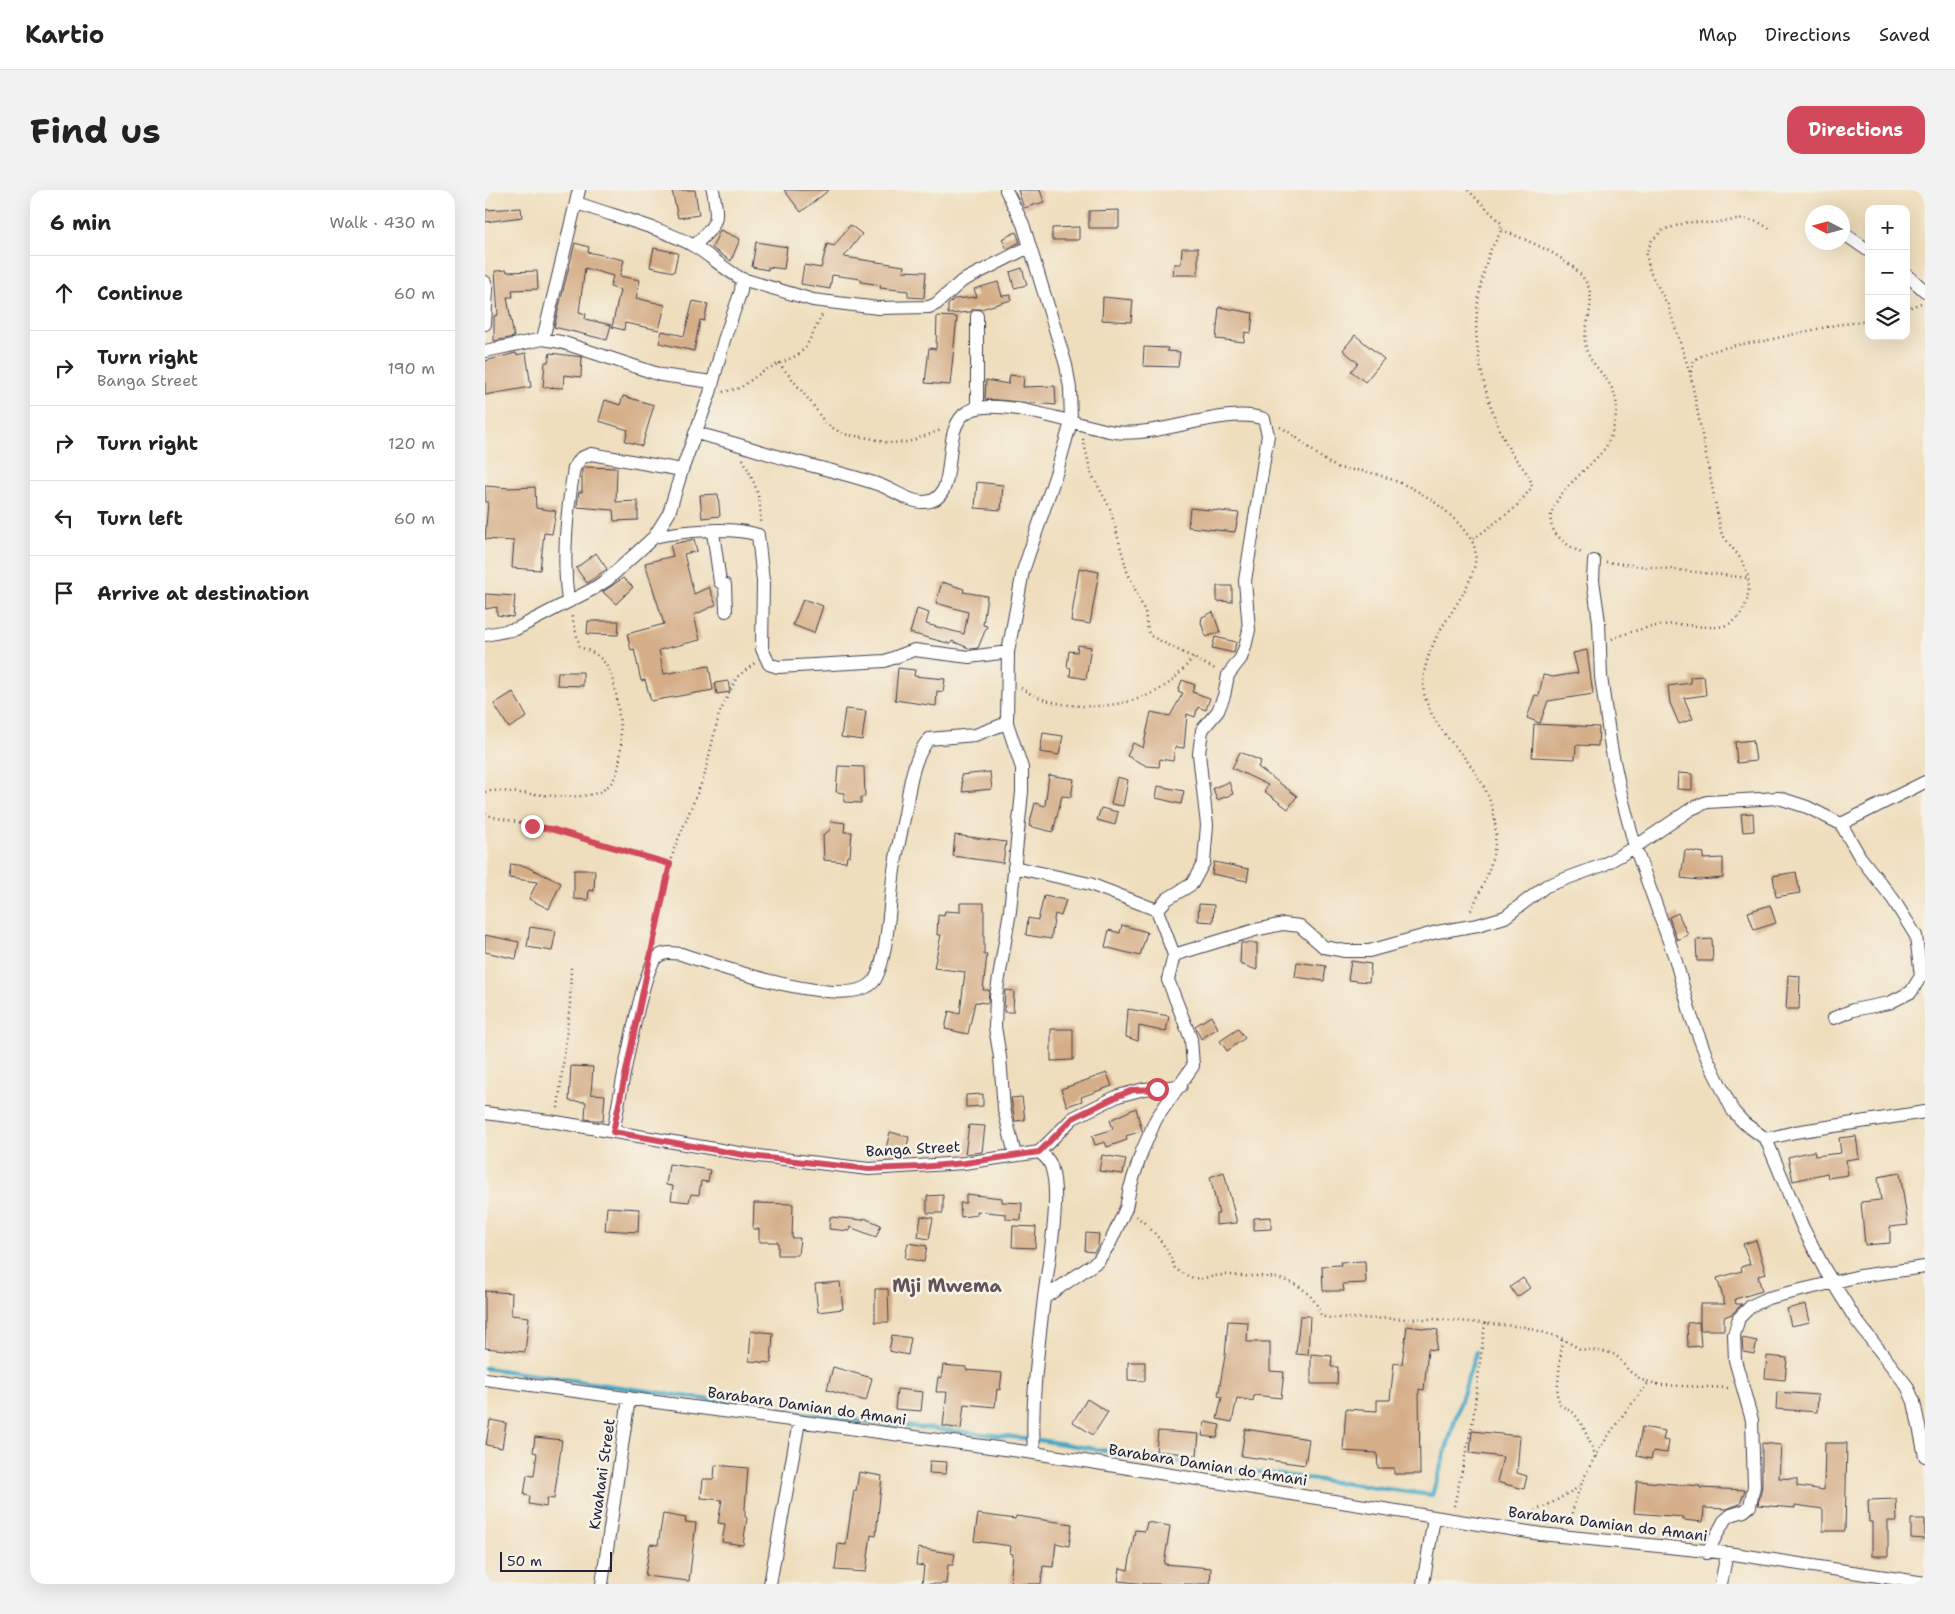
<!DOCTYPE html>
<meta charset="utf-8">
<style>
body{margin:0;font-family:"Shantell Sans",sans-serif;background:#f2f2f2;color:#222}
.controls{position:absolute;right:15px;top:15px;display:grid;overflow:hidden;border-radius:10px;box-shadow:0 5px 20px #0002}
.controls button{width:45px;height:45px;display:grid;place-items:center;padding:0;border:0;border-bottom:1px solid #e0e0e0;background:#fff;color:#222;font:25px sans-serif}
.compass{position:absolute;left:1320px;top:15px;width:45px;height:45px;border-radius:50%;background:#fff;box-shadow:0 5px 20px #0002;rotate:276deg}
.scale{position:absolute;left:15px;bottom:12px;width:112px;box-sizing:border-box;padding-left:5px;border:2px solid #22223b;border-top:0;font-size:14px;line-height:18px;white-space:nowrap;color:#22223b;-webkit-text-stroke:4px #f7f3e8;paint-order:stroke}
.stop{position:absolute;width:15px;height:15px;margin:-11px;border:4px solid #d1495b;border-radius:50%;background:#fff}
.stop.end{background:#d1495b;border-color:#fff;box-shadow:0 1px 5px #0008}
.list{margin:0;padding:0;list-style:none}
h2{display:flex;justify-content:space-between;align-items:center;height:65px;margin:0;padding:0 20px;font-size:21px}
h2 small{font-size:16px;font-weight:400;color:#767676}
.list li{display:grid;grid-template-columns:32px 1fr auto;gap:15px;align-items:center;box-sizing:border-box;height:75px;padding:0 20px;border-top:1px solid #e0e0e0}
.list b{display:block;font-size:19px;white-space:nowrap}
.list p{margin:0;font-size:16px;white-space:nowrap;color:#767676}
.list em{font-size:16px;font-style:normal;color:#767676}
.icon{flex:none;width:28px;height:28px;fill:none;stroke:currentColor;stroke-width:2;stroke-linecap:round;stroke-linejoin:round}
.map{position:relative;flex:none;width:1440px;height:1394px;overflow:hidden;border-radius:15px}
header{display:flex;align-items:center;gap:30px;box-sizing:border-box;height:70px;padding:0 25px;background:#fff;border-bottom:1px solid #e0e0e0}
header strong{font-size:24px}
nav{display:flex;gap:28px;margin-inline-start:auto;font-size:18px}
.intro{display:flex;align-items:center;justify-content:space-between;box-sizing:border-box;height:120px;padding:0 30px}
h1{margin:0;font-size:35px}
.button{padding:12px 22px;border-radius:15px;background:#d1495b;color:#fff;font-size:18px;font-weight:700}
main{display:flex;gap:30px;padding:0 30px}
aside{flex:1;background:#fff;border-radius:15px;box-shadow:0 5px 20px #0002}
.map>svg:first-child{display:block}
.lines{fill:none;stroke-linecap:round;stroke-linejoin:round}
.stream{stroke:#43a7c3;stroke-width:4.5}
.building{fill:#d5ae88}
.street-casing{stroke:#413e4e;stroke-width:14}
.path{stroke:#413e4e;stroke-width:2.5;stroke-dasharray:1 4;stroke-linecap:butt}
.street{stroke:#fff;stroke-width:12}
.route{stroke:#d1495b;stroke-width:6}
.labels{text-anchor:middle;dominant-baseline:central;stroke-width:5;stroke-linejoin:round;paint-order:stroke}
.street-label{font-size:15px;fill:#22223b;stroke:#f7f3e8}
.quarter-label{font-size:18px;font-weight:bold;fill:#615356;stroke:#f7f3e8}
</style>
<header>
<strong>Kartio</strong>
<nav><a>Map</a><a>Directions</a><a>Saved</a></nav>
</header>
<div class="intro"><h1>Find us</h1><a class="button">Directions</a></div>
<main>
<aside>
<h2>6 min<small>Walk · 430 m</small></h2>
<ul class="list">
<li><svg class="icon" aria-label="ahead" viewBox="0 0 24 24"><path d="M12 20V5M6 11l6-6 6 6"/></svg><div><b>Continue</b></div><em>60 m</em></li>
<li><svg class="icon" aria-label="right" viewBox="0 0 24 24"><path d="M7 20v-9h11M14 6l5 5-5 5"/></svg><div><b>Turn right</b><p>Banga Street</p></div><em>190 m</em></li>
<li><svg class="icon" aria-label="right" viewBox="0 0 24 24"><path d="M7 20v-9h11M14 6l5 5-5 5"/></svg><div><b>Turn right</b></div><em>120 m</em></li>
<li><svg class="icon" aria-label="left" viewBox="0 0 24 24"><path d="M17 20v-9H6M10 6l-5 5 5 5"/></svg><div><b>Turn left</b></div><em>60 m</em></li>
<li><svg class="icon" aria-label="arrive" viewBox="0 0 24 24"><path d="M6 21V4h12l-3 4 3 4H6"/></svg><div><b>Arrive at destination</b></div></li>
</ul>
</aside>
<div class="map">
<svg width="1440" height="1394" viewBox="0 0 1440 1394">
<rect width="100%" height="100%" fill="#f7f3e8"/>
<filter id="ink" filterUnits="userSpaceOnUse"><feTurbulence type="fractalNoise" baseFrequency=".02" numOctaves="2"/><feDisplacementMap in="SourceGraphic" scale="10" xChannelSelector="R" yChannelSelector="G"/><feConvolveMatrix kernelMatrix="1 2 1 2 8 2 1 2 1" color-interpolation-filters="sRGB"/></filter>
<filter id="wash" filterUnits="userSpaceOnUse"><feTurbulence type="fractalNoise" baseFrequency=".0096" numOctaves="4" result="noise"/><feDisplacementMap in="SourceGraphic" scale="20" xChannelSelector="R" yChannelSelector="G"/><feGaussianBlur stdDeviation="1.12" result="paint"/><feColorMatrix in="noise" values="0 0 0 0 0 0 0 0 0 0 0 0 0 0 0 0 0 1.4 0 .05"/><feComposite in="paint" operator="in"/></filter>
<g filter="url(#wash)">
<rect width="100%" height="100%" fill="#efdebd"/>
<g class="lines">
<path class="stream" d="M0,1178L381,1232L548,1249L659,1267L947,1305L991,1162"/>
</g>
<g id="blocks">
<path class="building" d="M187,0H210L214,25L193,28Z
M299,0H344L316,22Z
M533,0H555L559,12L539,18Z
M36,18L37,27L0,32V20Z
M634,20V38H604V21Z
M365,35L377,44L359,67L419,76L418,81L441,82L439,108L423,107V101L395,98L396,95L376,92V89L347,85L345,99L316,94L319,75L336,78L342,54L349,56Z
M594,37V50H567V38Z
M235,40L255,49L246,71L227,58Z
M531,42L535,52L522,59L517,49Z
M271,52L302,57L299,79L283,77V80L267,77Z
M90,53L104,57L103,62L139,70L135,86L155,90L151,108L180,115L174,140L140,133L139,140L127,137L135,100L125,97L128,86L100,78L94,122L101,124L100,129L126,135L122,150L69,137Z
M169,58L193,63L189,82L165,77Z
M697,58H713V85H688L689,74H696Z
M537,78L542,95L529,98L525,82Z
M22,80V82L52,81L53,99L27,100L28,107H22L29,147L9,151V126L13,125L10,81Z
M513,92L517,106L526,105V110L496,119H488L485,122L463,124V115L469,109L492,107L489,99Z
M618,107L648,110L646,132L617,130Z
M208,111L223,114L219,131L215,130L209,161L174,153L177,141L199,146Z
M734,117L768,123L766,143L760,142L759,152L731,149Z
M452,126L472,127L465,195L440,193L444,158L451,159Z
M870,145L899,169L880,192L866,181L873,173L858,160Z
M659,157L683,158L682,161L695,162L693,177L658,176Z
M31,163V165L41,163L46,197L0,205V171Z
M65,163L97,167L96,187L79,185L78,198L58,197L60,172H63Z
M525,185L539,187L538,197L570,196L571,215L500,209L501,190L523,194Z
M138,206L169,215L157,256L140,251L143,240L114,231L120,210L135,215Z
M100,277L132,278L131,312L153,311V330L129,331L128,320L92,317L94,302H97V280Z
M492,292L518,295L516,320L490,318Z
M0,296L24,298L50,297L51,318L71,321L67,344L59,343L55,380L27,378L29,351L0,349L3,312H0Z
M233,304L235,326L217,328L215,305Z
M705,318L754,323L750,342L703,337Z
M209,349L212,361L199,364L209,404L224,397L231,415L209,425L215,450L174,460L179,484L224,476L228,500L166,511L160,490L156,491L149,459L146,460L142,444L179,434L160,373L188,366L185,355Z
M111,363L122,379L102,393L91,378Z
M594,378L614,382L605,434L586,431Z
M138,388L148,397L131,414L118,402Z
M457,392L479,399L478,402L502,406L498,435L502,436L493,458L486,459L467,451L466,454L425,443L432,419L444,423L441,434L479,444L483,422L451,413Z
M732,396H747V412L732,411Z
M0,404L30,406L28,427L12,425V417L0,419Z
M318,409L338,416L329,443L308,435Z
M728,422L735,442L721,447L716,433L717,427Z
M103,431H134L133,445L102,444Z
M730,447L751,452L749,463L727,458Z
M593,455L606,457L601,489L585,486L586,478L582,477L584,461L592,462Z
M1102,460L1108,504L1063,511L1055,533L1042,528L1050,505L1054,506L1058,485L1068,487L1093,483L1088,463Z
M413,478L430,480L429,486L460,489L458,502L452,501L451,516L410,510Z
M73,482H98V496L72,495Z
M1219,486L1221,505L1199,508L1208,529L1194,534L1185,513L1183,496L1206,493L1205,487Z
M697,490L710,495L707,502L725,508L721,520L713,517L710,527L702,524L699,558L690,557L688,571L675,569L674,577L662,576L642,566L648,553L658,558L666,522L685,526L698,503L693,501Z
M243,491L245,502L232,504L230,493Z
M28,502L42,527L24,538L9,514Z
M360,519L381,521L377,550L356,547Z
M1049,534L1114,537L1113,556L1091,555L1090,569L1047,567Z
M558,543L578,546L574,565L555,562Z
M1268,550L1271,571L1252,573L1250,552Z
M755,562L776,571L773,577L812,606L803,619L779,601L783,595L747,578Z
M353,576L379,577L380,607H376V613L359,612V603L351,602Z
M505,582L507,599L478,602L476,585Z
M1193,583L1207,584V600L1192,599Z
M564,585L589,589L586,607L577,606L568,642L544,636L550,613L560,616Z
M632,587L643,590L638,616L626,614Z
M744,592L748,604L732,610L728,598Z
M673,596L699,601L696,614L671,608Z
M616,618L633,622L630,635L612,630Z
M1268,623L1269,641L1258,642L1256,624Z
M346,631L360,633L359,642H367L365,666H362L361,672L339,670L338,645L345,640Z
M470,645L521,652L518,673L468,666Z
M1200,660L1219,663L1218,669L1238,668V688L1214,690L1196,688Z
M729,672L764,679L762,691L727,684Z
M26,674L40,676L76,693L64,719L44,709L52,692L24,688Z
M89,680H110L109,701L104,700L103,710L89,709Z
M1311,682L1315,703L1291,707L1288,686Z
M559,706L581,710L576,726L570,724L566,749L541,745L543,728L553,730Z
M475,713H499V765H502L498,800H504L503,813L490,812L483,844L460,839L464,821L475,824L480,782L449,778L456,745H452L453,725L459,726L460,721L475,722Z
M714,714L729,715L728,732L713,731Z
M1285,715L1291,733L1269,740L1263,722Z
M1193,723L1203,745L1192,750L1184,727Z
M637,735L662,742L655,766L620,757L624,740L635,743Z
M45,737L71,741L67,761L42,757Z
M0,745L34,752L31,769L0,762Z
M1227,749L1228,771H1212L1211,750Z
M756,753H772V780L755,774Z
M866,771L886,774L884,792L863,790Z
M812,772L841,776L839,791L810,787Z
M1303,785L1315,786L1314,819H1301Z
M520,800L529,801L528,822H519Z
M643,819L684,826L681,842L654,836L653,851L641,847Z
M726,826L733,838L716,849L710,836Z
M566,839H588V870L566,871Z
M753,839L760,848L742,861L735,851Z
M86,876L108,877L106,904L120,905L118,931L100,929L101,912L84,911Z
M622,883L627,896L596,907L597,911L582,916L576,899Z
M498,904V916L481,917V905Z
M537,907L540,930L530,931L526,908Z
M651,918L657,941L641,946L642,950L622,957L620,952L610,955L607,946L628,939L625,930Z
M484,935L500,936L497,962L480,964Z
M405,942L424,947L419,969L399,966Z
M1371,946L1374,968L1361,970L1363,985L1343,988L1342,983L1308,991L1303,967L1329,961L1330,966L1356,963L1354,948Z
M617,965L641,969L638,984L614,981Z
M184,974L225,980L223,992L216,991L214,1005L206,1004L204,1012L186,1010L188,996L181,995Z
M739,982L752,1033L731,1035V1024H734L725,987Z
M1415,983L1423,1035L1405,1037V1053L1380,1055L1376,1012L1396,1010L1393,987Z
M481,1004L517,1008V1012L537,1013L536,1030L521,1029V1024L492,1021V1025L476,1027L475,1013H481Z
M458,1005V1023H442V1006Z
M269,1013L308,1014L307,1048H315L313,1065H293V1052H274V1039H268Z
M122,1017L154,1019L153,1042L120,1040Z
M436,1026L448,1028L444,1049L433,1047Z
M345,1027L378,1030L379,1028L396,1035L391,1047L365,1037L364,1041L344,1039Z
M786,1027V1039L769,1040V1028Z
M528,1036L551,1037L550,1058L527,1057Z
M601,1043L614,1044L613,1056L609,1062L600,1061Z
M1271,1050L1281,1084L1273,1086L1277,1101L1250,1109L1251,1114H1257L1247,1124L1239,1127V1140H1215V1114H1240L1232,1088L1257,1081L1256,1077L1265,1074L1258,1054Z
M423,1053L442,1056L439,1072L420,1068Z
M880,1071L881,1093L858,1094L859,1101H838L837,1076L856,1075L855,1072Z
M1038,1088L1045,1098L1032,1107L1025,1097Z
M355,1092L358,1119L333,1122L330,1094Z
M390,1099H403L404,1132H390Z
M0,1101L27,1103L26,1125L44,1127L40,1162L0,1158Z
M1321,1114L1325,1132L1306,1136L1302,1119Z
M815,1126H825L823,1165L811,1164Z
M743,1131L763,1132L762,1152H785V1181L799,1182L796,1208L769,1205L768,1211L752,1208L747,1232L732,1229L737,1207L733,1206L740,1166Z
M1214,1132L1216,1156L1203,1157L1202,1133Z
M922,1136L953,1140L951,1160L943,1159L939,1200L934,1199L935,1284H909V1278H893L892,1263L858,1261L861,1219L892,1221V1210H905L909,1173L917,1174Z
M266,1141L288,1143L286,1173L264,1171Z
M407,1145L426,1148L423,1165L404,1161Z
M1257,1148L1272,1151L1269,1164L1258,1162Z
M826,1164L847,1166L846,1177H853L852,1194H826Z
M1282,1166L1302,1168L1300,1190L1280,1188Z
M643,1172H660V1191L643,1190Z
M458,1175L481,1177V1180L517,1183L515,1200L512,1199L510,1217L479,1214L476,1239L458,1236L462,1202H451L453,1187L456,1188Z
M348,1177L387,1188L381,1211L342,1200Z
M412,1199L438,1202L436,1221L410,1219Z
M1292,1202L1333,1205L1332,1222L1291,1219Z
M602,1209L623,1222L608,1245L588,1232Z
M5,1230L21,1233L17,1258L1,1255Z
M720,1232L735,1235L732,1248L717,1246Z
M1157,1237L1180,1241L1178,1250L1184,1251L1182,1263L1168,1261L1166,1269L1152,1266Z
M760,1239L824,1249L820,1275L756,1266Z
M673,1241L714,1244L712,1265L671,1261Z
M987,1241L1035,1246L1032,1283L1042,1286L1039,1299L1012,1292L1018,1267L985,1263Z
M50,1247L77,1250L69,1309L62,1308L61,1317L44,1314L45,1306L39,1305L42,1285L49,1286L52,1263L48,1262Z
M1277,1253L1296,1255L1294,1288L1312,1289V1296L1339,1300L1340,1253H1362L1360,1341H1338V1319L1310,1315V1318L1273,1315L1277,1296Z
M445,1271L462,1272L461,1284L444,1283Z
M230,1275L263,1278L260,1318V1327L262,1328L258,1355L237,1352L240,1334L233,1333L237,1310L216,1308L218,1289H229Z
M374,1282L397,1286L391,1346L386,1345L381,1382L350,1380L353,1354L361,1355L369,1300L371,1301Z
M1152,1291L1215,1296V1298L1260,1300L1255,1314L1241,1319L1219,1318L1218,1332L1198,1330V1327L1149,1323Z
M1411,1309L1412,1331H1403V1366H1387V1332H1384L1383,1310Z
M178,1324L201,1328L200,1332L211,1333L204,1391L160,1386L165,1354L173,1355Z
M493,1324L530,1329L531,1326L587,1334L584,1356L571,1353L568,1377L558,1376L556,1394H525L528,1364L525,1363L526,1356L489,1351Z
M1426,1329H1440V1349L1426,1348Z
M662,1332L685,1336L679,1374L726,1378L725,1394H661L633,1391L635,1378L643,1380L650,1340L660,1341Z
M433,1358L470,1364L468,1375H463L461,1394H437L439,1376L431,1375Z"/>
</g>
</g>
<g filter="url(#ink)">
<use href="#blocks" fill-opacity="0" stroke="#413e4e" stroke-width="1"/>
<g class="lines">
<defs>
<path id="street" d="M521,0L538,34L581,175L585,198L586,232L572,281L538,381L523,462L522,533L537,578V602L525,721L511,806L510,837L515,867L519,919L530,965
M1358,43L1384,61
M209,56C233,32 234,33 228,0
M1421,84L1440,101
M257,89L328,110L393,118L444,117L451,114L477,91L544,57
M0,92L2,99L0,134
M58,149L94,0
M0,161L58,149L76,152L176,185L227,192
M492,217V126
M210,243C241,250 270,260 301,269C331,277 362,284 392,294C406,298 423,312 438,312C479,312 452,241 482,222C512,204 595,237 630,242C674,248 741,215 779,229L783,245L760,391L764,440L760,457L756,468L743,485L739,506L733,521L717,540L714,564L722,635L719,672L707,694L682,709L672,720L689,765
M228,342L235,392L240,395L241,421
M169,347C197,341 246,336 273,345L278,391L277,459L284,474L293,477L400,471L429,460L484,467L523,462
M1109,371L1108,390L1114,432L1116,487L1126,557L1136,604L1150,657L1190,768L1206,826L1222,868L1248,921L1259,933L1281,949L1318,1038L1340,1080L1371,1130L1422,1196L1429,1212L1440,1266
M83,411C77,366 82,322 89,278L96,268L106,264L197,280
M0,445L31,439L108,399L122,390L169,347L184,323L197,280L225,203L239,150L256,101L257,89C240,80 226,66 209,56C177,38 128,26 92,13
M1356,634L1440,592
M529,677L605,694L672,720
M0,923L71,932L265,965L384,979L479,973L554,962C559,966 564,969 566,976C577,1007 563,1074 559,1108C553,1159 546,1212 549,1263
M128,942C134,913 155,784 171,768C179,761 187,763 196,764C230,775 364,823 389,791C403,771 405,705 409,680C412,661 416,642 420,624C424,599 427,569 444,549L490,545L522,533
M1281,949L1310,942L1440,922
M554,962L588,928L633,906L659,899L696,896
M559,1108L613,1071L625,1053L641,1018L645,998L657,961L671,929L708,876L706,849L683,790L689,765L770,740L798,734L815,736L839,757L860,761H884L952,742L993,735L1020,727L1061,696L1118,675L1150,657L1206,619L1222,612L1294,608L1322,617L1356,634L1375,667L1408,709L1431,746L1436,786L1426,802L1404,813L1368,820L1349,828
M0,1189L549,1263L1056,1344L1242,1363L1440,1393
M1222,1363L1239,1331L1246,1325L1259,1321L1265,1316L1269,1296L1267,1230L1250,1170L1249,1145L1254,1128L1266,1116L1283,1108L1375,1086L1440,1077
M117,1394L144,1208
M285,1394L314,1232
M938,1394L949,1328
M1236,1394L1242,1363"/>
</defs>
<use href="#street" class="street-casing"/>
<path class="path" d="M983,0L1016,33C1018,46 1006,54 1003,67C995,93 989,126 992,153C996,190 1008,231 1026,262C1033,274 1046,284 1047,297L1031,317L987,350
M1017,40C1043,51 1098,71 1105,102C1108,118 1100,135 1100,151C1101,179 1137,189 1131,226C1130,234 1126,247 1122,255C1109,276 1061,307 1066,333C1069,348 1086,357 1098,364
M1421,119L1436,113
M294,173L328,215L340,233L358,244L384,248L403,253L423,252L456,240
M1206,182L1209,170L1224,162L1251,155L1279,151L1350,135L1384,131
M238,202L255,198L280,180L313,165L321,157L337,125
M795,237C815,247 830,266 850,276C859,281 873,279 883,282C925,293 960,313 985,348C1006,377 962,424 951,448C945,461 938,479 938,494C939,518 954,537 968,554C1021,614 1022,652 985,722
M598,249L606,283L625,318L642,381L660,422L663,441L666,446L730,479
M258,269C268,289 278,310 275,333
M1121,372L1264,388
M1127,449C1144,442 1161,437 1179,435C1210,430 1249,454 1262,410C1265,397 1264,385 1258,373C1253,363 1242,353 1236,342L1205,183L1183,115L1165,82L1161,64L1167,50L1178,40L1203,32L1224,33L1260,29L1273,32L1287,40
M536,498C573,524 643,521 680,496C691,489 699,478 708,468
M0,602C11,599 23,602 34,603C108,609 145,618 134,525C132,508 129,480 115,468C110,463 102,460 95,457L86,424
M0,624L8,627L66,639L185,674
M169,752L189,659L219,587L234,524L252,487L270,473
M73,918L85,814L86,775
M651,1026C669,1040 683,1057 690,1079C714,1093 712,1088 738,1085C747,1084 756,1087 765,1086C790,1086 815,1090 830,1112C833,1116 834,1122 837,1126L842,1128L952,1129L1040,1137L1074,1147L1095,1159L1122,1162L1131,1165L1144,1181L1157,1190L1176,1195L1244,1198
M1077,1150L1072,1204L1075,1215L1089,1223L1098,1236L1111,1267
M969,1316L988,1230L1000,1133
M1036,1327L1065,1314L1094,1297
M1085,1333C1094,1279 1131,1233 1164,1192"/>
<use href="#street" class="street"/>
</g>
</g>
<g class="lines" filter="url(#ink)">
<path class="route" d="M47,636L66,639L185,674L128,942L265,966L384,979L436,977L480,973L554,962L588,928L633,906L648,900L672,899"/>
</g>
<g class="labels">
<g class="street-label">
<text transform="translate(428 959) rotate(-3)">Banga Street</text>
<text transform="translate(322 1216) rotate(8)">Barabara Damian do Amani</text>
<text transform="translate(723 1275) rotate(9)">Barabara Damian do Amani</text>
<text transform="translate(117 1284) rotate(-82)">Kwahani Street</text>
<text transform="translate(1123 1334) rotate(7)">Barabara Damian do Amani</text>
</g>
<g class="quarter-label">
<text x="462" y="1096">Mji Mwema</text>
</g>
</g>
</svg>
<div class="controls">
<button>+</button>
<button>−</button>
<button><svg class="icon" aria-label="layers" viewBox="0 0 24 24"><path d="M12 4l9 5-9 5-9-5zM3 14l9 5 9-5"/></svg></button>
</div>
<svg class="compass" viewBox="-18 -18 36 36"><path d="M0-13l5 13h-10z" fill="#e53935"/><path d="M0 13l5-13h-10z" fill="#767676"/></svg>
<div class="scale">50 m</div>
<div class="stop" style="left:672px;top:899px"></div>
<div class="stop end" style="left:47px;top:636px"></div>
</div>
</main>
